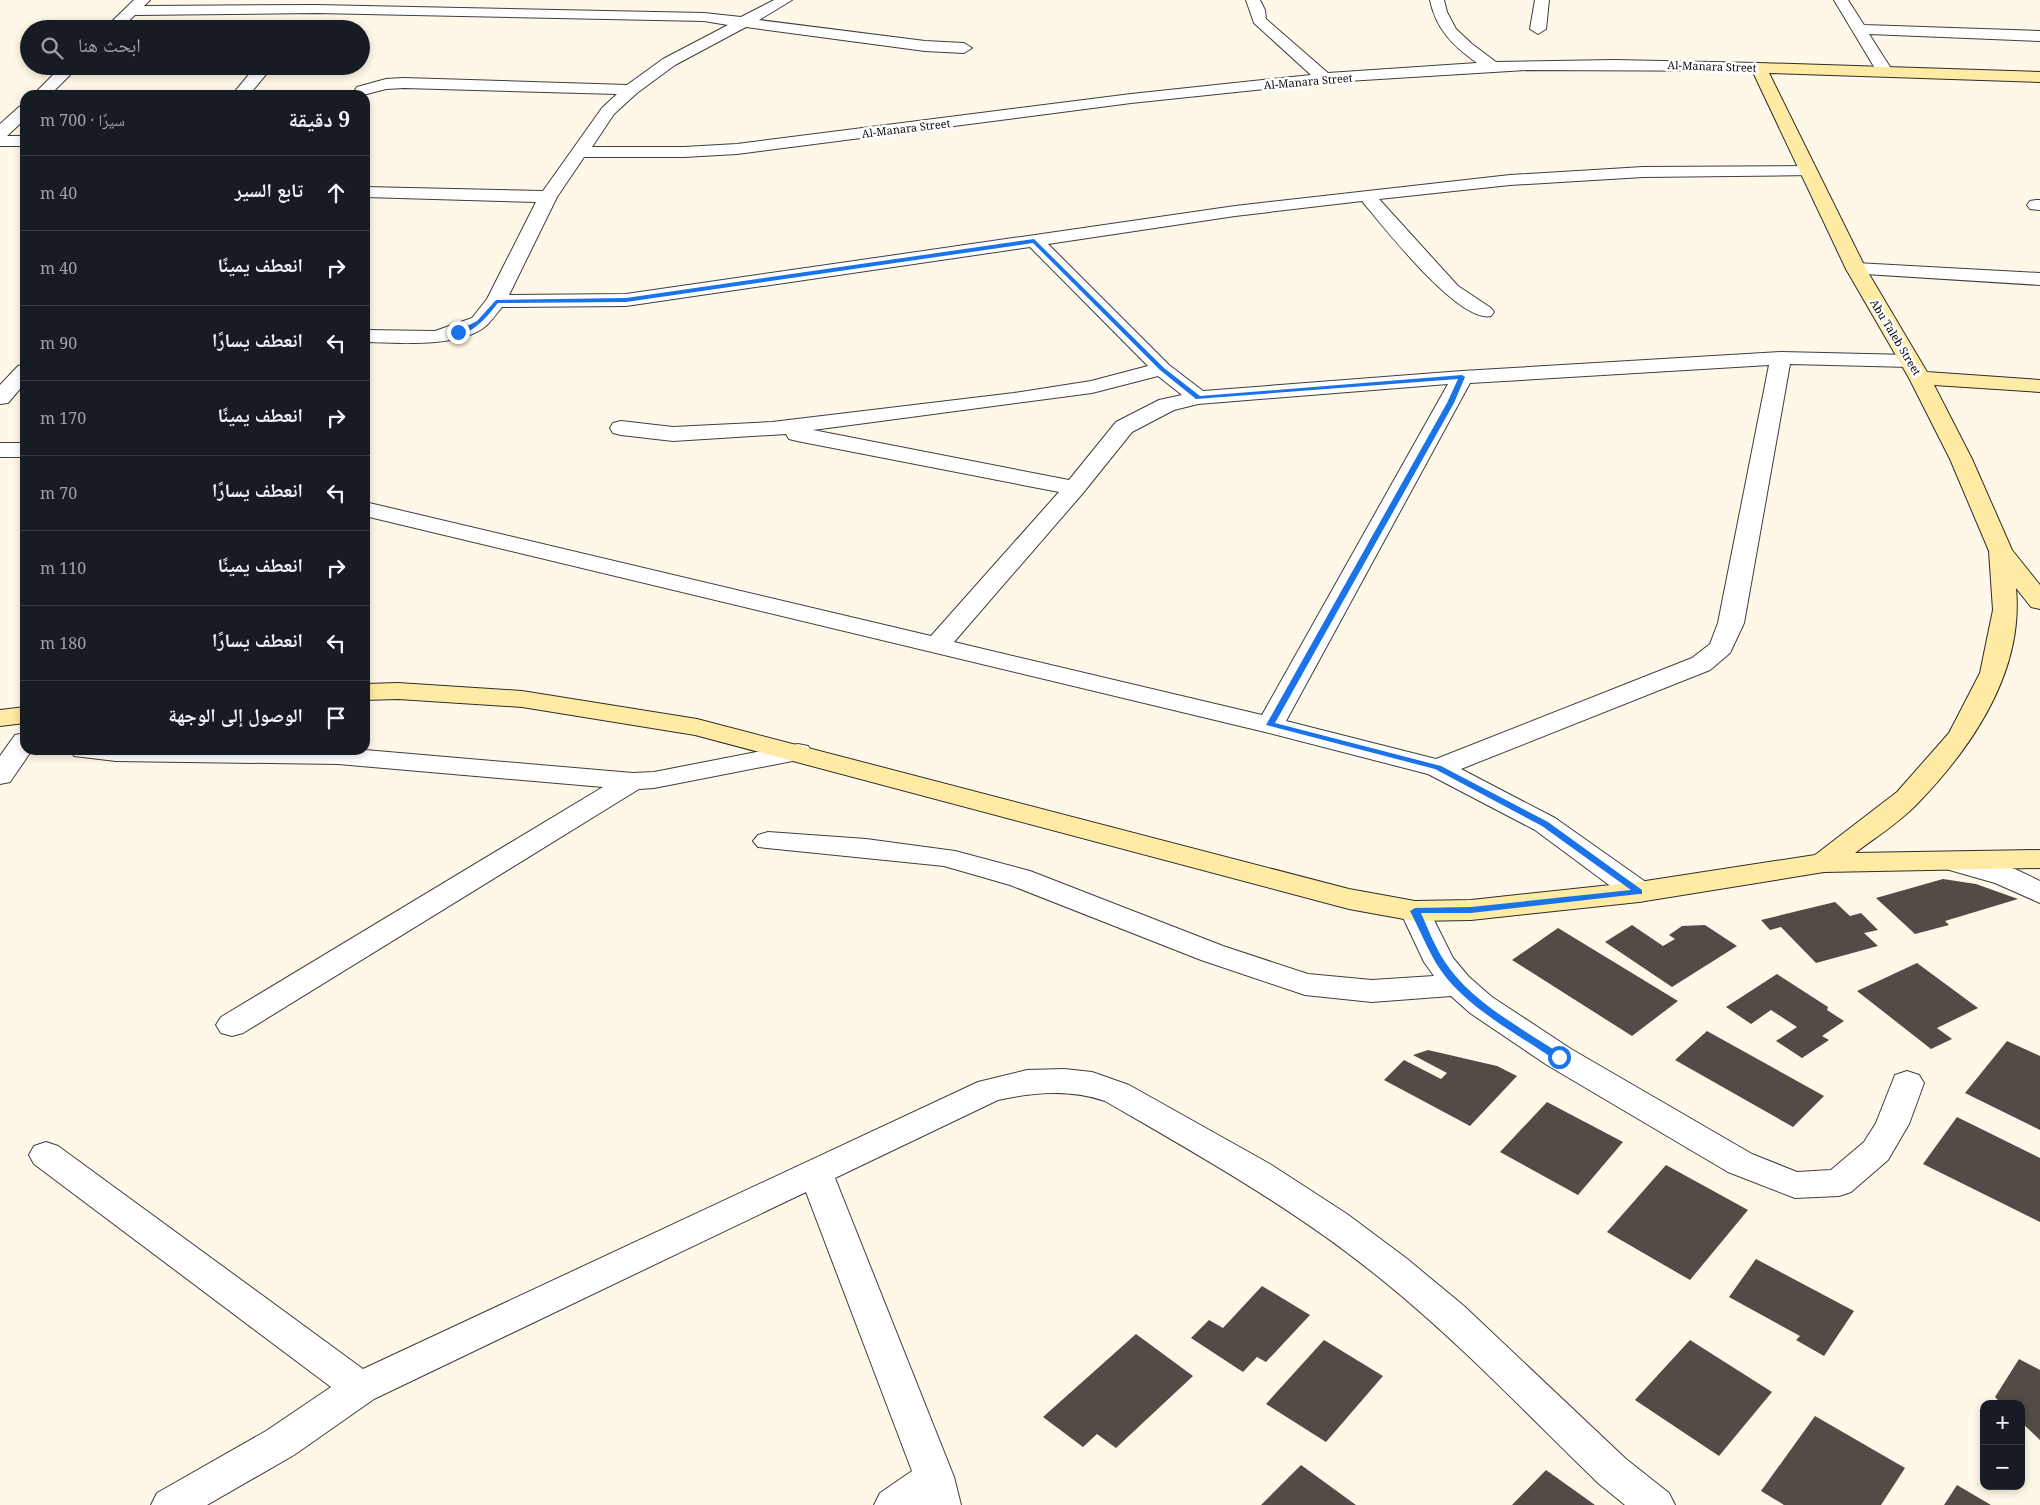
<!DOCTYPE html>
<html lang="ar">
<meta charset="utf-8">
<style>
body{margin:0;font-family:"Noto Serif","Noto Naskh Arabic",serif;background:#242831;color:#f1f3f6;direction:rtl}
.controls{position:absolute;right:15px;bottom:15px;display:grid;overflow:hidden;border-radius:10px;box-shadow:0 2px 8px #0003}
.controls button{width:45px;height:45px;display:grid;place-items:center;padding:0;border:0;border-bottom:1px solid #363941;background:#171b24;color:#f1f3f6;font:25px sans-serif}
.stop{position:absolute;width:15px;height:15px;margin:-11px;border:4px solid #1a73e8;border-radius:50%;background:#fff}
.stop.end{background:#1a73e8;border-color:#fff;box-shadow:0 1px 5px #0008}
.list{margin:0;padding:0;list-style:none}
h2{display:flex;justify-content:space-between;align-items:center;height:65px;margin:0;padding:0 20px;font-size:21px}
h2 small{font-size:16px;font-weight:400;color:#9ea1a6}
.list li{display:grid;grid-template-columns:32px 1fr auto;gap:15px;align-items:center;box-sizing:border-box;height:75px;padding:0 20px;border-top:1px solid #363941}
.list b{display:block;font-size:19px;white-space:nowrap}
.list em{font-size:16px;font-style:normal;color:#9ea1a6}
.icon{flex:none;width:28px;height:28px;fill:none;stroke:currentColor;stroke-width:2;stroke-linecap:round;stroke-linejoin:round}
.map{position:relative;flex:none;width:2040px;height:1505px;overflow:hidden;direction:ltr}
.search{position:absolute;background:#171b24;box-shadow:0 2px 8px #0003;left:20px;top:20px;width:350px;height:55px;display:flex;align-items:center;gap:12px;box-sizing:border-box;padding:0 18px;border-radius:28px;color:#9ea1a6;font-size:19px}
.panel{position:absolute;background:#171b24;box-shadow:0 2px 8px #0003;left:20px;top:90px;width:350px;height:665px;border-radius:15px;direction:rtl}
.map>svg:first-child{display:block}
.building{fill:#544a46}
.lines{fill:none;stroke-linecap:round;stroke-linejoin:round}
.street-casing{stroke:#3e3e3e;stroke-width:2}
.secondary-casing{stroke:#2d2d2d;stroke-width:2}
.street{fill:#fff;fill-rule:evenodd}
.secondary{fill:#ffeba3;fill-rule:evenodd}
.route{fill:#1a73e8}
.labels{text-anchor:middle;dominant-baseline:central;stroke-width:5;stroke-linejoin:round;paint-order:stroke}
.far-street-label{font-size:11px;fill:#0b0b0b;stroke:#fff}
</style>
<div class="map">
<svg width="2040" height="1505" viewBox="0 0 2040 1505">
<rect width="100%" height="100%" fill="#fff8e8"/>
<path class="building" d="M1943,879L1976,884L2018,899L1945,921L1949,925L1915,934L1876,898Z
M1835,902L1850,916L1861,913L1878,930L1864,933L1878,946L1816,963L1781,927L1770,930L1761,920Z
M1632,925L1663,946L1675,939L1669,935L1682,926L1705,925L1737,946L1672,987L1605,942Z
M1558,928L1678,1001L1632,1036L1512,960Z
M1917,963L1978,1008L1937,1028L1952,1039L1931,1049L1857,991Z
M1777,974L1828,1007L1827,1010L1844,1021L1822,1036L1829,1040L1802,1058L1776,1041L1797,1027L1771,1010L1751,1024L1726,1007Z
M1707,1031L1824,1096L1793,1127L1675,1060Z
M2007,1041L2040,1056V1130L1965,1093Z
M1428,1050L1497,1066L1517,1076L1470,1126L1384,1080L1404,1060L1441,1079L1447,1073L1413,1055Z
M1547,1102L1623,1142L1578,1195L1500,1152Z
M1957,1117L2040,1158V1222L1923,1164Z
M1666,1165L1748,1210L1690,1280L1607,1232Z
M1756,1259L1854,1311L1824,1356L1796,1340L1800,1336L1729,1297Z
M1262,1286L1310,1315L1266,1362L1257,1357L1243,1372L1191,1338L1209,1320L1223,1328Z
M1136,1334L1193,1376L1116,1448L1097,1434L1083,1447L1043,1417Z
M1324,1340L1383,1376L1326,1442L1266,1404Z
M1690,1340L1772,1392L1719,1456L1635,1400Z
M2019,1359L2040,1370V1440L2021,1422V1404H2002L1995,1397Z
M1815,1416L1905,1468L1881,1505H1784L1761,1491Z
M1301,1465L1356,1505H1261Z
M1546,1470L1595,1505H1512Z
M1957,1485L1991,1505H1944Z"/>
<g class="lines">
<defs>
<path id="street" d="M134,0H150L144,6L316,5L704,13L741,17L774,0H792L759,20L925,41L964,43L972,48L964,53L925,51L746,27L675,65L637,93L614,114L592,147H684L737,144L1131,94L1311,75L1254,23L1246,0H1260L1265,10L1266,19L1328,73L1477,63C1453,46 1436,29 1430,0H1444L1447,12L1456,29L1472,44L1496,62L1614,60L1759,63L1767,68L1765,71L1527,70L1331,82L1131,103L737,154L684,157H584L557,197L509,295L626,294L1235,206L1510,175L1643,167L1807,166L1813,167L1816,171L1813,175L1643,177L1510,185L1379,199L1458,286L1491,308L1494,312L1491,316C1459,324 1383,226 1362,201L1235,216L1048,244L1169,365L1203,391L1462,371L1781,352L1910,355L1917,357L1920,361L1917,365L1910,367L1790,364L1744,623L1730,653L1710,670L1461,769L1555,818L1650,885L1654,892L1650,899L1639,902L1628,899L1535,830L1428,774L1265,732L365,516V502L931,636L1059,492L797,441L789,439L786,434L673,441L621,435L613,433L610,428L613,423L621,421L673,427L772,422L1014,393L1091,381L1148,366L1030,247L626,306L502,307C497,313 492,320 487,325C462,348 397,343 365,342V330L435,331L472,318L487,299L536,202L365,197V187L543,191L602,108L617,94L404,88L386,89L363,95L355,90L357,87L386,79L404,78L627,85L663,59L728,25L704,21L316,13L135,15L120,29H104ZM1769,365L1718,623L1710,644L1692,658L1436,759L1286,721L1470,383ZM1158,376L1182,395L1159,400L1116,422L1069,480L813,430L1092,393ZM1448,384L1262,715L954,642L1083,493L1132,432L1174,410L1198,404Z
M1535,0H1549L1546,29L1538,34L1530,29Z
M1834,0H1848L1864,25L2040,31V41L1869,34L1892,70L1884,75L1876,70Z
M62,66H79L50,95H33Z
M256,66H273L249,95H232Z
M25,105V119L7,136H25V146H0V124L19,107Z
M2036,200H2040V210L2030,209L2027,205L2030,201Z
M1856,263L2040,273V285L1849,273L1846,269L1849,265Z
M25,364V383L8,403L0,404V385L18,366Z
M0,443H25V457H0Z
M25,733V750H32L10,782L0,784V756L15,735Z
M798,744L808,746L812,752L808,758L654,788L639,789L243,1033L232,1036L221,1033L216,1025L221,1017L603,787L338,764L116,761L74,756L70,750H365L633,773L654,772Z
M768,832L866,839L955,851L1030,871L1223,946L1308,974L1372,980L1434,976L1424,962L1400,911L1404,904L1415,901L1426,904L1453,958L1469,977L1492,997L1571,1049L1752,1154L1797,1172L1831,1170L1864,1142L1876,1123L1895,1075L1907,1071L1919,1075L1924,1083L1909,1124L1888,1160L1851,1192L1839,1196L1795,1198L1728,1172L1547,1065L1470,1013L1451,996L1372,1002L1305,995L1201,960L1010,885L944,866L758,847L753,841L758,835Z
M1956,853L2015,869L2040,881V903L1995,883L1946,869L1941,862L1946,855Z
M1064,1069L1092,1072L1129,1085L1270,1164L1347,1214L1406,1258L1464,1306L1626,1459L1669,1493L1675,1505H1625L1598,1483C1527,1414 1458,1341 1381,1279C1295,1209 1200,1156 1105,1101C1070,1089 1034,1092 998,1100L835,1178L954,1477L961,1505H874L880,1493L912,1471L806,1192L374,1399L294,1455L207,1505H151L157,1493L266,1431L331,1387L34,1164L29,1155L34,1146L46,1142L58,1146L363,1369L978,1082L1027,1070Z"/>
<path id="secondary" d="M1759,63L2040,72V82L1769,73L1866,269L1927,372L2040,380V392L1934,385L1972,459L2012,550L2040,585V609L2031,607L2016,588C2024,671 1973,746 1918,803C1900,822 1876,837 1855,853L2040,850V868L1824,872L1639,902L1471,920L1415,921L1349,909L695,735L522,707L398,699L365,700V684L398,683L522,691L697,719L1349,889L1415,901L1471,900L1639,882L1815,855L1897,792L1949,733L1980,673L1993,610L1989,551L1950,459L1909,378L1846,269L1751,68Z
M25,707V723L0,726V710Z"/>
</defs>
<use href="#street" class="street-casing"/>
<use href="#secondary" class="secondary-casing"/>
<use href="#street" class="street"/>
<use href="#secondary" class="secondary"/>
</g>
<path class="route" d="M1034,239L1164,368L1200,396L1462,375L1465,377L1454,403L1275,723L1441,766L1548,822L1642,890V894H1639L1471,913H1421C1428,929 1435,947 1445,962C1472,1003 1522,1028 1562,1055V1060H1555C1515,1032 1462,1006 1436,963C1426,946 1419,928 1410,911L1415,908L1471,907L1631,890L1542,826L1435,769L1266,725L1447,403L1458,379L1196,399L1160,370L1033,243L626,302L498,303C490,313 470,339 455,332L477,321L496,300L626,298Z"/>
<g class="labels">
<g class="far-street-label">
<text transform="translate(1712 66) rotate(2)">Al-Manara Street</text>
<text transform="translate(1308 81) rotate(-5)">Al-Manara Street</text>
<text transform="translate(906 128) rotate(-7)">Al-Manara Street</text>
<text transform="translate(1896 337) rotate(59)">Abu Taleb Street</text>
</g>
</g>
</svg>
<div class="controls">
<button>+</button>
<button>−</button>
</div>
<div class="stop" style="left:1559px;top:1057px"></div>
<div class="stop end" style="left:458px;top:332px"></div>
<div class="search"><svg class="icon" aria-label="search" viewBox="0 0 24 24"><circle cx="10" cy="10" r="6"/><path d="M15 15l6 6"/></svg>ابحث هنا</div>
<section class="panel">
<h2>9 دقيقة<small>سيرًا · 700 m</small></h2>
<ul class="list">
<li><svg class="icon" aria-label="ahead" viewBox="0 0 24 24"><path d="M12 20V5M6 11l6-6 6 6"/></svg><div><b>تابع السير</b></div><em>40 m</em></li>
<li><svg class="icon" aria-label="right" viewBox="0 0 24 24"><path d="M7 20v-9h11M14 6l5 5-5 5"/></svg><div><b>انعطف يمينًا</b></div><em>40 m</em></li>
<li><svg class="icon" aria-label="left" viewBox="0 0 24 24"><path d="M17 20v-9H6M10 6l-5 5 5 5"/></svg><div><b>انعطف يسارًا</b></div><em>90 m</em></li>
<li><svg class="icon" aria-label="right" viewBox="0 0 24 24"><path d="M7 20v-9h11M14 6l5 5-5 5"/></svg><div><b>انعطف يمينًا</b></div><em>170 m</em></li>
<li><svg class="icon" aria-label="left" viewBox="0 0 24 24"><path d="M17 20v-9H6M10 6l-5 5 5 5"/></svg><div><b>انعطف يسارًا</b></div><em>70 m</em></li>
<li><svg class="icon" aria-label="right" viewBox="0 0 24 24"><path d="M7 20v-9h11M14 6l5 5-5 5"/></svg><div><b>انعطف يمينًا</b></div><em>110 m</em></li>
<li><svg class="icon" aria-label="left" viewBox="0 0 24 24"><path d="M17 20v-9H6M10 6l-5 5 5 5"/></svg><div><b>انعطف يسارًا</b></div><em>180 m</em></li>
<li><svg class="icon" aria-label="arrive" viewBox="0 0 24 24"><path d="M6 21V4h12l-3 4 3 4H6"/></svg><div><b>الوصول إلى الوجهة</b></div></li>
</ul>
</section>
</div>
